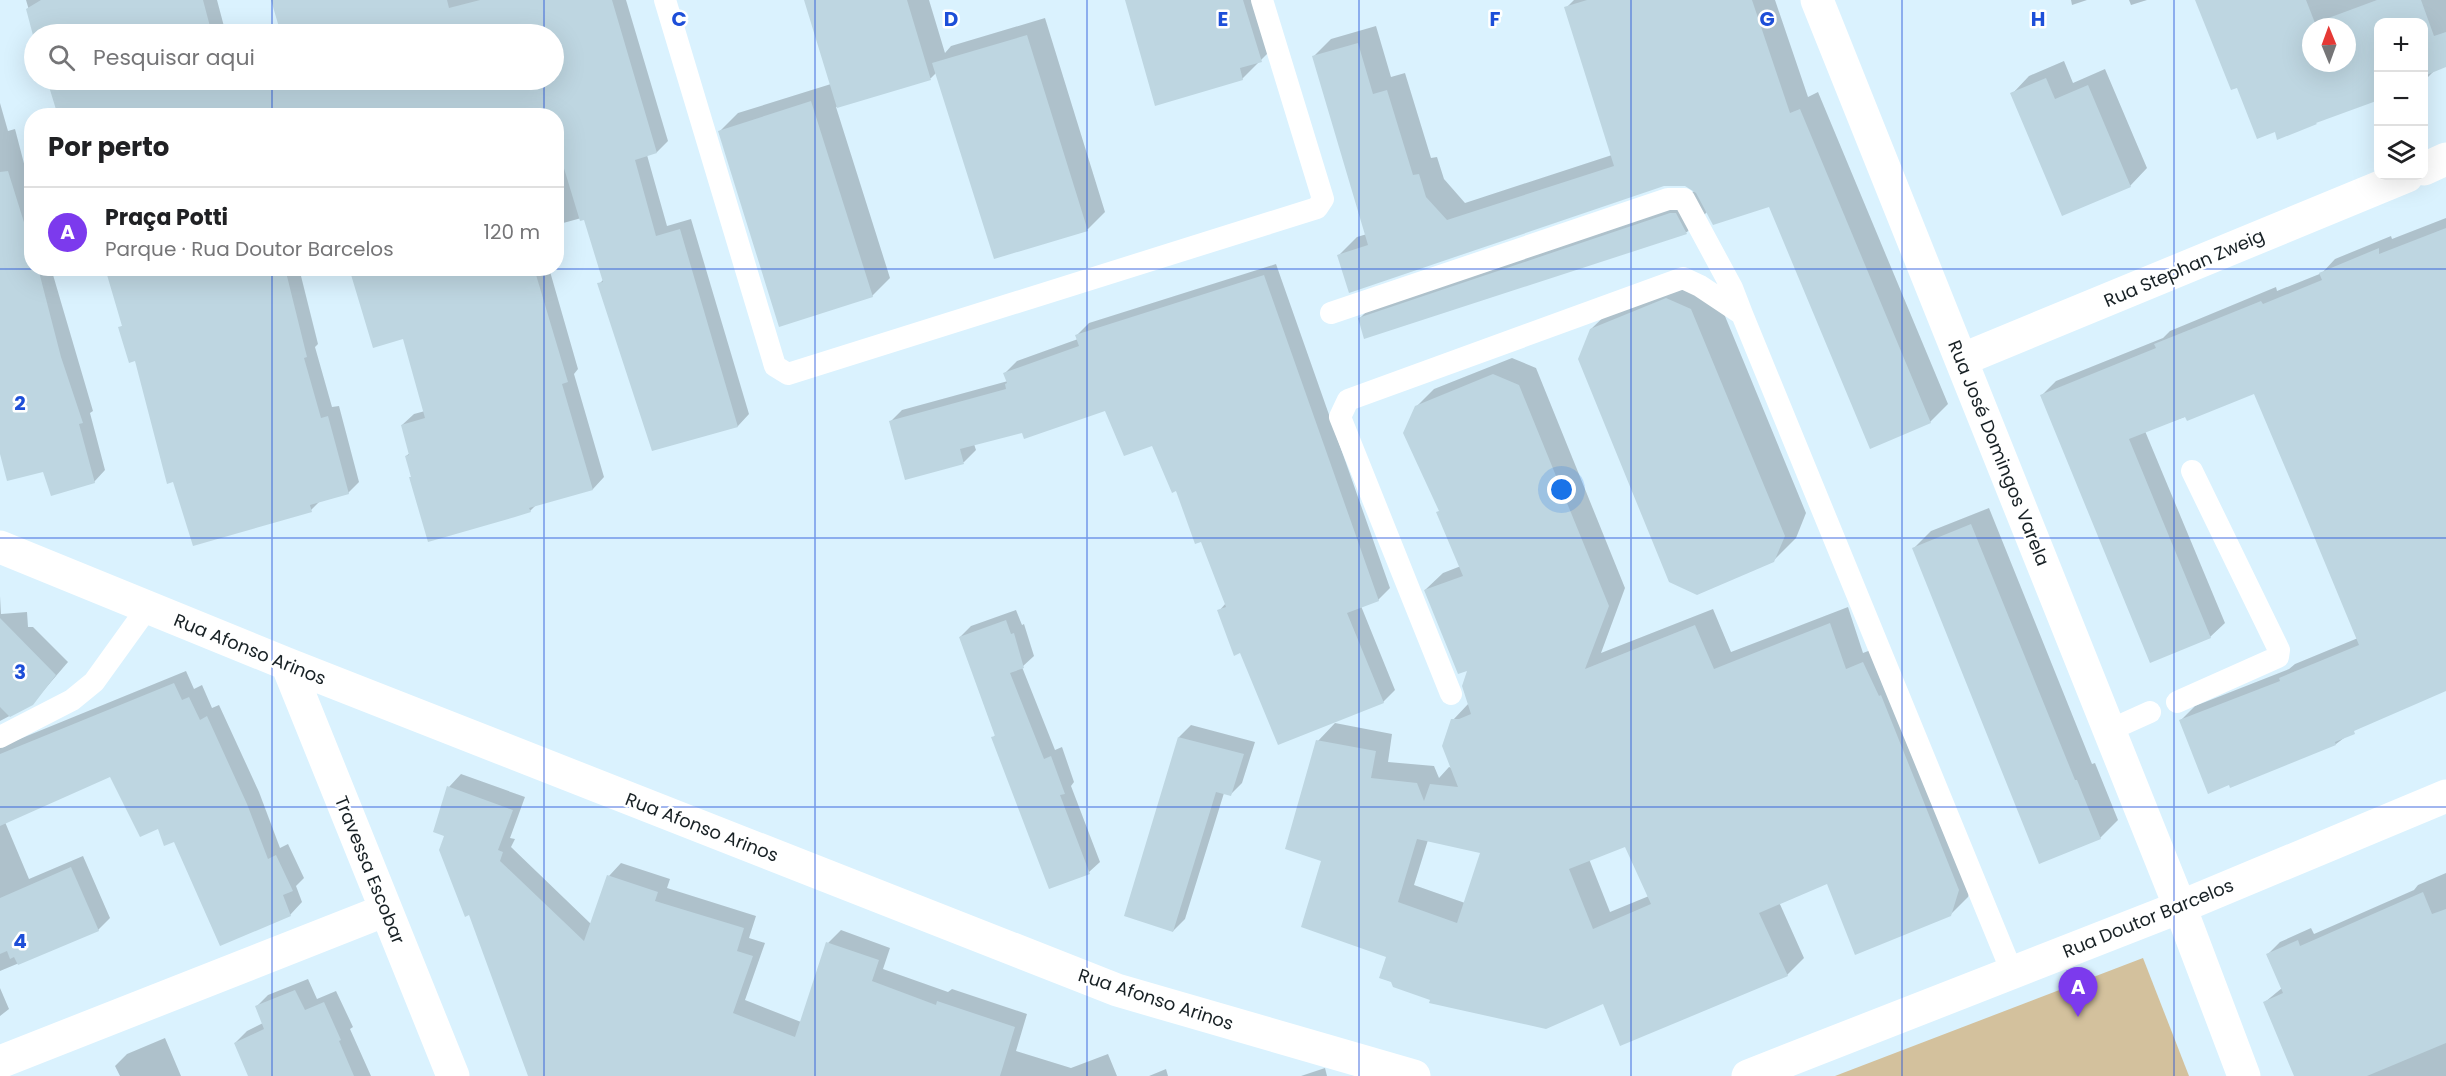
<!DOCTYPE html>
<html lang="pt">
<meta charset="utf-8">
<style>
body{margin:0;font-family:Poppins,sans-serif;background:#f6f6f6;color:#202124}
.controls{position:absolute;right:18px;top:18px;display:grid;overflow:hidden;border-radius:12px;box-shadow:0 6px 24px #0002}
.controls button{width:54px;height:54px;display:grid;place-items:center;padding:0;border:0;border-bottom:2px solid #e0e0e0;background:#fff;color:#202124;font:30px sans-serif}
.compass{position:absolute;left:2302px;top:18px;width:54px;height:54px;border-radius:50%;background:#fff;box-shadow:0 6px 24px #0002;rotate:359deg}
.you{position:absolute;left:1562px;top:490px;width:21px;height:21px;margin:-15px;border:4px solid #fff;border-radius:50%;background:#1a73e8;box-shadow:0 0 0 9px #1a73e833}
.badge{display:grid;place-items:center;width:39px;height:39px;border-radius:50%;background:#7c3aed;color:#fff;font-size:20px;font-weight:700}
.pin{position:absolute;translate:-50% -50px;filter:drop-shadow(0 2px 3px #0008)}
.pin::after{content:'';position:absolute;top:32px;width:21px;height:18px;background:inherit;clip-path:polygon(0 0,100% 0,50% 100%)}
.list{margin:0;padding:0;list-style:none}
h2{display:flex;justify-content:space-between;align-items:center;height:78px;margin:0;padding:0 24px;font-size:26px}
h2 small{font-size:20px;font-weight:400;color:#757577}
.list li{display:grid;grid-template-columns:39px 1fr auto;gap:18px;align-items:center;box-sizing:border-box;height:90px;padding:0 24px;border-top:2px solid #e0e0e0}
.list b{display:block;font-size:22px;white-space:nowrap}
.list p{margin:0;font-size:20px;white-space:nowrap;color:#757577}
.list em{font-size:20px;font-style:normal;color:#757577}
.icon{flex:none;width:33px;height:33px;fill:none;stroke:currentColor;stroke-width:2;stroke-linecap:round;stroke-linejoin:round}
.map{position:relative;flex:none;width:2446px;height:1076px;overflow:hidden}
.search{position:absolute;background:#fff;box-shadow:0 6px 24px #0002;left:24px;top:24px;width:540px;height:66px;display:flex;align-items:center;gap:15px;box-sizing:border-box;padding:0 21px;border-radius:33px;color:#757577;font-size:22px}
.panel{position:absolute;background:#fff;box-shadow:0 6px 24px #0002;left:24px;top:108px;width:540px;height:168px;border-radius:24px}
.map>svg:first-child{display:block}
.green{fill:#d3c19d}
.shadow{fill:#0003;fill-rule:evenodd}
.building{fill:#bed6e1;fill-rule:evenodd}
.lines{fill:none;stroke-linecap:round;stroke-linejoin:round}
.lane{stroke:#fff;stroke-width:22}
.street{stroke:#fff;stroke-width:33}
.secondary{stroke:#fff;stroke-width:33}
.grid{fill:none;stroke:#1d4ed8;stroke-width:1.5;stroke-opacity:0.55}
.labels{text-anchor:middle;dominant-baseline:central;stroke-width:5;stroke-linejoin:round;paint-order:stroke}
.street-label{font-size:18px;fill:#182125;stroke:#fff}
.grid-label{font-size:20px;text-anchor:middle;font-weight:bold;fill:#1d4ed8;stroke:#fff;stroke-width:5;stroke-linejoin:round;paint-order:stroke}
</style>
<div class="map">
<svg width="2446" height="1076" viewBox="0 0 2446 1076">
<rect width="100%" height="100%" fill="#daf2fe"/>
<path class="green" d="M2143,958L2189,1076H1835Z"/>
<path class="shadow" d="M26,0H217L226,34H36Z
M273,0H626L668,141L657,152L647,155L667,226L691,219L749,414L738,426L653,449L599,284L604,279L585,217L556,225V116H61L50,80H241L243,85L258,80H554V34H283Z
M806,0H929L945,53L951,46L1045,18L1105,212L1088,229L995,258L937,72L931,78L836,107L890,278L872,296L720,131L738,113L831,84Z
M1126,0H1264L1277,44L1242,79Z
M1574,0H1775L1808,97L1818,92L1948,404L1930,422L1770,205L1707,212L1687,232L1365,337L1359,319L1381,297L1695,191L1684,184L1664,185L1339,255L1357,237L1367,234L1313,57L1331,39L1376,26L1391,77L1405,73L1431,158L1437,157L1444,179L1465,203L1612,155L1566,8Z
M2071,0H2087L2072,5Z
M2129,0H2147L2131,5Z
M2196,0H2446V66L2435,70L2424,81V22H2378V98L2276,131L2238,86ZM2311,27H2347V63H2311Z
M2064,61L2073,83L2105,69L2147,168L2130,186L2012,94L2029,76Z
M0,103L8,131L15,129L32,194V268H51L93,411L90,413L105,470L94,482L44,470L0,449Z
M2446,218V689L2360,726L2336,744L2181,720L2195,706L2289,669L2295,664L2358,638L2255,392L2145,431L2225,623L2210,637L2042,395L2056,381L2163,338L2170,331L2276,287L2277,291L2322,273L2335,259L2391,236L2392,239Z
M1276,264L1390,588L1378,600L1361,606L1395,690L1383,702L1241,651L1219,611L1226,603L1201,540L1153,444L1106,409L974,444L976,450L964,462L906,478L890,422L902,410L1008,381L1005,373L1017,361L1078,339L1077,335L1089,323Z
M107,268H299L318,344L315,347L332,407L339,406L359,482L348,493L320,501L311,510L136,359L120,328L124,324Z
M351,268H549L578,369L574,374L604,477L593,489L536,505L530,511L412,476L406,456L410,453L402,425L414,414L425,411L404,337Z
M1690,277L1713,287L1806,513L1796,538L1773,561L1591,329L1614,307Z
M1512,358L1536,368L1625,588L1601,653L1713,609L1731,652L1848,607L1863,653L1881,646L1976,872L1968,897L1950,915L1827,882L1779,902L1804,958L1787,975L1603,1002L1432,999L1388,956L1323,860L1318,741L1335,723L1392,734L1388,762L1434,766L1439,778L1449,767L1452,768L1453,720L1469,703V668L1425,590L1443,573L1461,566L1440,510L1416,407L1434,389ZM1428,840L1482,852L1465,903L1414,885ZM1625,845L1649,896L1610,912L1589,859Z
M1989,508L2092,764L2095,763L2118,820L2100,838L1913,549L1931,531Z
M0,596L1,614L27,612L28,627H33L68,662L32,704L0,721Z
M1016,610L1022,625L1024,624L1034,656L1022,667L1055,750L1062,747L1074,782L1071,786L1100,862L1089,872L993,738L996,734L960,637L971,626Z
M186,671L194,689L202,685L212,708L219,705L259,792L280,848L288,844L304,878L296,886L302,902L290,915L175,840L159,828L111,775L5,822L29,879L83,856L110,918L98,930L0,971V747Z
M1191,725L1255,742L1242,783L1230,795L1224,793L1185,919L1173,931L1179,737Z
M461,774L525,797L510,838L515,839L511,847L591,924L609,876L621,863L670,879L667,888L756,916L749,938L765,943L745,1000L801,1022L828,943L841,930L890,948L883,969L948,992L952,989L1027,1014L1016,1051L1071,1068L1108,1054L1117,1076H545L446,835L449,787Z
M2446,873V1076H2295L2265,1002L2282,988L2267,955L2280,942L2311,928L2314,934L2414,890L2418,885Z
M308,979L317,999L336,991L353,1027L350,1029L371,1076H249L235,1043L247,1031L263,1023L256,1007L268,995Z
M0,988L9,1009L0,1016Z
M165,1038L181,1076H120L115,1066L127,1054Z
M1325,1068L1327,1076H1301Z
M1166,1069L1168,1076H1149Z"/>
<path class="building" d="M41,0H203L212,34H34V39L26,9Z
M271,0H447L449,8L480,0H612L657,153L635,160L656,236L680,229L738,427L652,451L597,283L603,282L584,220L580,221L556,142V116H58L47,80H554V34H281Z
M804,0H907L931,80L837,108Z
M1125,0H1243L1262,62L1240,68L1243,80L1155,106Z
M1587,0H1752L1790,113L1800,109L1931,423L1870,449L1769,207L1713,225L1696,193L1685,186H1664L1349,293L1337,255L1368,245L1312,56L1358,43L1373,94L1387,90L1413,175L1419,174L1426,197L1447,220L1614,166L1564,7Z
M2195,0H2306L2315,23L2377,0H2421L2434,36L2446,32V67L2424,76V22H2379V100L2316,123L2317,124L2277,140L2275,132L2257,139L2237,88L2231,90ZM2311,27H2347V63H2311Z
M1027,35L1088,231L994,259L932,63Z
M2046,78L2055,99L2088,85L2131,187L2062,216L2010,93Z
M811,101L873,297L779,327L718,131Z
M8,171L32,248V268H38L61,357L83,423L79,424L95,483L51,496L43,472L7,481L0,454V172Z
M1670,213H1676L1687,234L1364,339L1358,318Z
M2446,228V691L2354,731L2355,734L2335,742L2336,745L2230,788L2229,785L2208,794L2179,720L2280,681L2279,678L2359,645L2296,493L2254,394L2187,421L2185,417L2129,439L2211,638L2150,663L2040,395L2156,348L2154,344L2209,322L2261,301L2263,304L2322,280L2319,273L2379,248V254Z
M105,268H285L307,357L304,358L321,418L328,416L349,494L310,505L312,512L193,546L173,482L167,484L135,361L129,363L118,327L122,326Z
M349,268H534L568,382L562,384L593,490L529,508L531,512L515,517L428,542L409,477H411L405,456L409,455L401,425L425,418L403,339L373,348Z
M1264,275L1379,601L1347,613L1384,703L1278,745L1240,653L1234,656L1217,610L1226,607L1201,542L1195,544L1176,491L1172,493L1152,446L1124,456L1105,411L1024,439L1022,433L960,449L964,464L905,480L889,421L1006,389L1005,384L1007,383L1003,373L1079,346L1075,335Z
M1666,298L1691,309L1785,536L1774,562L1697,595L1669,582L1578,359L1590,329Z
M1493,374L1519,385L1609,606L1585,669L1695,625L1714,669L1830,623L1846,669L1863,662L1879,696L1881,695L1959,890L1951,916L1855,955L1827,884L1759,913L1788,976L1620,1046L1603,1004L1546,1029L1429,1003L1430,1000L1393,987L1391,982L1379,978L1386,957L1301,927L1321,861L1285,849L1316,740L1376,751L1371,778L1417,783L1424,801L1430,784L1458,787L1442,746L1451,719H1459L1471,714L1462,686L1467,671L1458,674L1424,590L1463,576L1436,512L1439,511L1403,433L1415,406ZM1417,839L1480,853L1457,923L1398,902ZM1625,847L1651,904L1593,929L1569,869Z
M1971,524L2075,780H2077L2101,839L2039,864L1912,548Z
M0,618L56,675L33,705L10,717L0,707Z
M1006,620L1011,634L1014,633L1024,668L1010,673L1044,759L1051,756L1065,794L1060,795L1090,874L1049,889L991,737L995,736L959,637Z
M174,683L182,700L189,697L200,720L207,716L247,804L268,859L276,855L293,891L283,895L291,916L220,946L174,842L164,846L158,829L140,837L110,777L0,826V754Z
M1178,737L1244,754L1231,796L1216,792L1173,932L1124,916Z
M447,786L513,810L498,850L503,852L500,861L584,941L607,875L658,892L655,901L744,928L737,951L753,956L733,1013L795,1037L826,942L879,960L872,981L936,1005L937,1001L1015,1027L1000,1076H528L469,915L465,917L439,850L444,836L433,832Z
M71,867L99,931L18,965L14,957L10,959L7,951L0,954V898Z
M2423,892L2432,914L2446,909V1043L2367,1076H2294L2263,1002L2283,993L2266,954L2298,940L2300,946Z
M295,990L305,1010L324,1002L341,1040L339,1041L354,1076H248L234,1043L264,1029L255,1006Z"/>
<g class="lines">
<path class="lane" d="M665,0L775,366L788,374L1317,208L1323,199L1262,0
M1331,313L1668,199H1684L1732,288L1742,314
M1451,694L1340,417L1348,400L1683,278L1700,286L1742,314L2012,972
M2177,702L2278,657L2279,650L2192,471
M2110,730L2150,712
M0,737L72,700L94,682L148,607"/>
<path class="street" d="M1817,0L2180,907L2244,1076
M2424,169L2446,159
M1961,360L2407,176
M0,547L287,664L1117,990L1414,1076
M287,664L453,1076
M0,1062L386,910"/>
<path class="secondary" d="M1748,1076L2180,907L2446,796"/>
</g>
<path class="grid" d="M272,0V34M544,0V34M815,0V1076M1087,0V1076M1359,0V1076M1631,0V1076M1902,0V1076M2174,0V1076M272,80V116M544,80V116M272,268V1076M544,268V1076M0,269H2446M0,538H2446M0,807H2446"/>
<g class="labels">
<g class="street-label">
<text transform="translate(2184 268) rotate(-23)">Rua Stephan Zweig</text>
<text transform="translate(1999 453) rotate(68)">Rua José Domingos Varela</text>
<text transform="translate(250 649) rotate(22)">Rua Afonso Arinos</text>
<text transform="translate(702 827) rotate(21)">Rua Afonso Arinos</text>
<text transform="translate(370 870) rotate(68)">Travessa Escobar</text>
<text transform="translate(2148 918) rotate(-22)">Rua Doutor Barcelos</text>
<text transform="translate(1156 999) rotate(18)">Rua Afonso Arinos</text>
</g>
</g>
<g class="grid-label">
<text x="679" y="26">C</text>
<text x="951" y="26">D</text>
<text x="1223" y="26">E</text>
<text x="1495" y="26">F</text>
<text x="1767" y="26">G</text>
<text x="2038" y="26">H</text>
<text x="20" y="410">2</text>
<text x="20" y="679">3</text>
<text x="20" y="948">4</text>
</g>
</svg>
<div class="controls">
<button>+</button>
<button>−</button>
<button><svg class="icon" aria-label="layers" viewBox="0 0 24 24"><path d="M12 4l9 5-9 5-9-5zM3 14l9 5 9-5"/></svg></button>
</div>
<svg class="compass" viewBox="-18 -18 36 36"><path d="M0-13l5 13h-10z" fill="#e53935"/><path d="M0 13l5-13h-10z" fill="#757577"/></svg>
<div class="you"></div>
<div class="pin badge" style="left:2078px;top:1017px">A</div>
<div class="search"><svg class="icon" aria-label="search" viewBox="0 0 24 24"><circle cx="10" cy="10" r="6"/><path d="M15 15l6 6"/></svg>Pesquisar aqui</div>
<section class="panel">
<h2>Por perto<small></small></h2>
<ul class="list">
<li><span class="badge">A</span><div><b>Praça Potti</b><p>Parque · Rua Doutor Barcelos</p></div><em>120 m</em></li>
</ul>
</section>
</div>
